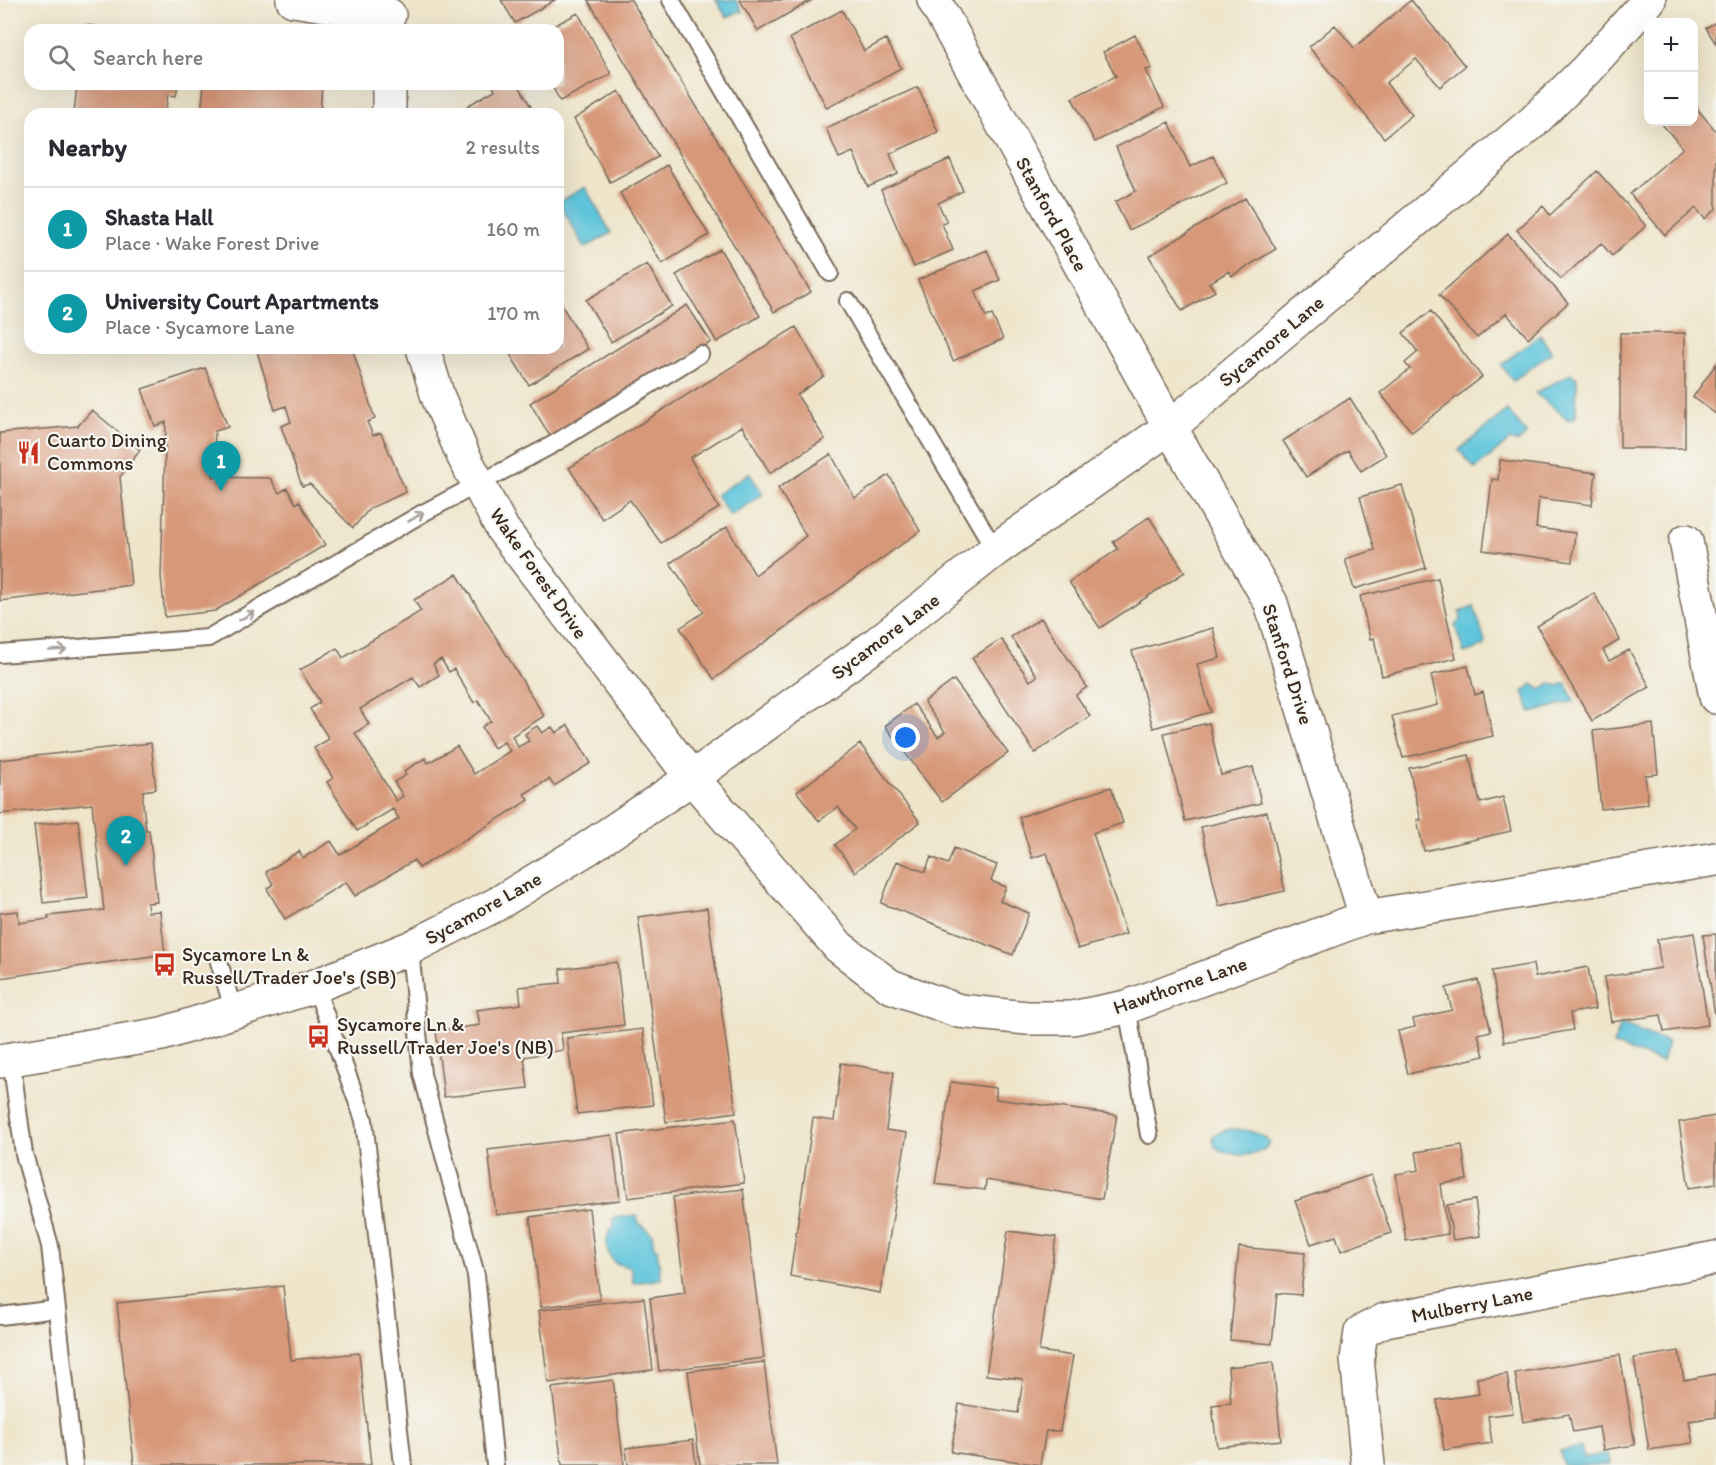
<!DOCTYPE html>
<meta charset="utf-8">
<style>
body{margin:0;font-family:Itim,sans-serif;background:#f2f2f3;color:#2b2b33}
.controls{position:absolute;right:18px;top:18px;display:grid;overflow:hidden;border-radius:12px;box-shadow:0 6px 24px #0002}
.controls button{width:54px;height:54px;display:grid;place-items:center;padding:0;border:0;border-bottom:2px solid #e1e1e2;background:#fff;color:#2b2b33;font:30px sans-serif}
.you{position:absolute;left:906px;top:738px;width:21px;height:21px;margin:-15px;border:4px solid #fff;border-radius:50%;background:#1a73e8;box-shadow:0 0 0 9px #1a73e833}
.badge{display:grid;place-items:center;width:39px;height:39px;border-radius:50%;background:#c8321e;color:#fff;font-size:20px;font-weight:700}
.pin{position:absolute;translate:-50% -50px;filter:drop-shadow(0 2px 3px #0008)}
.pin::after{content:'';position:absolute;top:32px;width:21px;height:18px;background:inherit;clip-path:polygon(0 0,100% 0,50% 100%)}
.list{margin:0;padding:0;list-style:none}
h2{display:flex;justify-content:space-between;align-items:center;height:78px;margin:0;padding:0 24px;font-size:26px}
h2 small{font-size:20px;font-weight:400;color:#7c7c81}
.list li{display:grid;grid-template-columns:39px 1fr auto;gap:18px;align-items:center;box-sizing:border-box;height:84px;padding:0 24px;border-top:2px solid #e1e1e2}
.list b{display:block;font-size:22px;white-space:nowrap}
.list p{margin:0;font-size:20px;white-space:nowrap;color:#7c7c81}
.list em{font-size:20px;font-style:normal;color:#7c7c81}
.icon{flex:none;width:33px;height:33px;fill:none;stroke:currentColor;stroke-width:2;stroke-linecap:round;stroke-linejoin:round}
.map{position:relative;flex:none;width:1716px;height:1465px;overflow:hidden}
.search{position:absolute;background:#fff;box-shadow:0 6px 24px #0002;left:24px;top:24px;width:540px;height:66px;display:flex;align-items:center;gap:15px;box-sizing:border-box;padding:0 21px;border-radius:18px;color:#7c7c81;font-size:22px}
.panel{position:absolute;background:#fff;box-shadow:0 6px 24px #0002;left:24px;top:108px;width:540px;height:246px;border-radius:18px}
.map>svg:first-child{display:block}
.water{fill:#5ec5db;stroke:#4c787c;stroke-width:1.5}
.building{fill:#d79879;fill-rule:evenodd}
.lines{fill:none;stroke-linecap:round;stroke-linejoin:round}
.lane-casing{stroke:#7a6b5b;stroke-width:20}
.street-casing{stroke:#7a6b5b;stroke-width:36}
.secondary-casing{stroke:#7a6b5b;stroke-width:36}
.lane{stroke:#fff;stroke-width:16}
.street{stroke:#fff;stroke-width:33}
.secondary{stroke:#fff;stroke-width:33}
.oneway{stroke:#a79f9a}
.labels{text-anchor:middle;dominant-baseline:central;stroke-width:4.5;stroke-linejoin:round;paint-order:stroke}
.street-label{font-size:20px;fill:#3b2a1e;stroke:#f6f6f2}
.poi-label{font-size:20px;fill:#3b2a1e;stroke:#f6f6f2;text-anchor:start}
</style>
<div class="map">
<svg width="1716" height="1465" viewBox="0 0 1716 1465">
<rect width="100%" height="100%" fill="#f6f6f2"/>
<filter id="ink" filterUnits="userSpaceOnUse"><feTurbulence type="fractalNoise" baseFrequency=".0167" numOctaves="2"/><feDisplacementMap in="SourceGraphic" scale="12" xChannelSelector="R" yChannelSelector="G"/><feConvolveMatrix kernelMatrix="1 2 1 2 8 2 1 2 1" color-interpolation-filters="sRGB"/></filter>
<filter id="wash" filterUnits="userSpaceOnUse"><feTurbulence type="fractalNoise" baseFrequency=".008" numOctaves="4" result="noise"/><feDisplacementMap in="SourceGraphic" scale="24" xChannelSelector="R" yChannelSelector="G"/><feGaussianBlur stdDeviation="1.35" result="paint"/><feColorMatrix in="noise" values="0 0 0 0 0 0 0 0 0 0 0 0 0 0 0 0 0 1.4 0 .05"/><feComposite in="paint" operator="in"/></filter>
<g filter="url(#wash)">
<rect width="100%" height="100%" fill="#eee5cb"/>
<path class="water" d="M716,0H736L743,12L739,11L727,18Z
M585,187L611,233L585,248L559,202Z
M1540,335L1552,352L1513,381L1501,365Z
M1571,374L1577,378L1576,417L1569,420L1535,393Z
M1507,410L1527,434L1518,442L1510,440L1475,469L1459,450Z
M749,473L763,494L730,516L716,495Z
M1474,606L1485,641L1484,646L1464,653L1455,625L1461,621L1460,611Z
M1550,683L1558,686L1566,683L1574,701L1531,713L1523,691L1533,684L1541,690Z
M1621,1024L1668,1042L1662,1062L1613,1045Z
M1229,1129C1243,1129 1261,1132 1270,1143C1259,1159 1230,1157 1215,1147L1213,1138L1215,1134Z
M637,1215L638,1222L652,1234L654,1248H657L661,1279L633,1283L631,1268L615,1263C605,1252 603,1237 614,1226L613,1218Z
M1581,1447L1584,1458L1608,1453L1610,1465H1563L1560,1451Z"/>
<g id="blocks">
<path class="building" d="M501,0H555L515,23Z
M588,0H631L811,292L774,312Z
M740,0H812L758,31Z
M1411,0L1465,66L1440,87L1416,59L1386,83L1412,115L1384,138L1309,47L1335,25L1354,48Z
M842,10L864,51L886,39L901,68L827,108L790,38Z
M578,13L611,74L560,101L551,84H558V30H546Z
M1716,22V44L1706,28Z
M86,25L113,29V30H85Z
M1135,35L1152,68L1146,70L1164,107L1095,142L1072,98L1116,76L1103,52Z
M77,84H178L176,96L168,95L165,114H74Z
M204,84H322L320,114H201Z
M492,84H518L531,107L519,114H471L467,106L495,90Z
M918,87L938,132L890,154L898,174L868,187L853,152L839,158L826,128Z
M619,91L658,157L610,182L574,119Z
M1694,105L1716,131V209L1705,219L1696,208L1665,235L1630,194L1683,148L1660,122H1694Z
M1169,122L1190,167L1213,156L1227,183L1129,230L1115,202L1136,191L1116,147Z
M950,159L963,191L938,203L947,222L942,224L953,250L914,267L881,190Z
M667,165L709,235L662,264L620,193Z
M1597,171L1646,226L1612,256L1601,243L1561,279L1517,230L1543,206L1550,215Z
M1245,198L1276,249L1232,276L1229,271L1209,283L1215,291L1182,311L1149,256Z
M1508,234L1568,303L1528,338L1506,313L1477,338L1439,295Z
M720,249L760,316L717,342L676,275Z
M987,250L1000,280L975,291L986,317L992,315L1003,339L953,361L918,280Z
M647,264L672,306L611,342L586,300Z
M687,305L711,342L553,441L530,403Z
M562,306L588,349L529,385L506,348H558V309Z
M1431,311L1482,377L1412,432L1380,393L1410,369L1405,363L1418,352L1403,333Z
M796,327L824,376L797,395L825,439L770,473L742,426L690,458L719,508L661,543L630,500L602,519L569,468Z
M1620,333H1685V448H1620Z
M256,348H352L375,419L367,422L373,435L381,433L406,492L370,508L353,528L310,484L302,486L281,426L291,422L286,406L275,410Z
M1716,364V414L1693,397Z
M205,368L228,427L215,431L213,477L270,478L279,493L287,488L296,504L299,501L325,545L215,611L165,617L161,576L166,422L155,426L142,389Z
M1350,398L1386,455L1361,471L1348,450L1306,477L1283,441Z
M92,410L140,450L120,477L131,585L0,601V433L78,426Z
M831,454L855,498L889,475L920,531L714,679L680,628L704,612L670,563L727,527L755,575L806,536L778,488Z
M1500,460L1596,473L1592,505L1539,498L1536,528L1575,533L1572,562L1483,550L1492,479L1498,480Z
M1402,485L1426,568L1354,589L1345,559L1375,550L1360,497Z
M1149,517L1185,572L1100,628L1069,582L1118,549L1113,542Z
M457,574L544,716L512,736L518,747L529,741L525,734L537,726L542,733L552,727L556,733L568,725L591,763L554,786L549,779L524,794L529,800L419,868L414,860L355,896L346,882L285,919L267,889L273,884L266,872L299,851L303,858L331,841L340,855L399,819L393,809L357,831L327,782L333,778L314,748L329,739L310,709L320,702L300,670L337,648L343,658L421,611L414,600ZM441,659L449,672L454,669L474,703L478,700L491,721L482,727L494,748L504,742L510,751L474,774L457,746L428,763L425,758L404,771L406,775L394,782L403,796L396,801L355,733L369,724L360,709L413,677L420,687L439,675L433,664Z
M1438,578L1456,658L1382,676L1374,638L1370,639L1360,596Z
M1594,593L1620,640L1603,650L1609,661L1629,650L1650,687L1592,721L1537,626Z
M1041,618L1087,687L1076,695L1090,716L1035,753L972,658L1001,639L1030,681L1037,676L1011,637Z
M1213,628L1220,658L1197,664L1211,712L1153,728L1132,651Z
M1468,666L1475,695L1483,692L1493,736L1403,758L1392,716L1438,705L1431,675Z
M954,680L1008,753L942,802L885,726L914,704L938,737L945,732L924,702Z
M1209,723L1221,775L1253,767L1261,803L1185,821L1164,733Z
M1653,724L1658,774L1645,775L1648,804L1601,809L1593,731Z
M151,743L156,789L143,791V804L146,830H149L157,902L147,903L148,912L160,911L165,954L0,978V913L18,911L19,923L49,919L48,916L104,910L92,804L0,814V760Z
M860,744L920,822L855,872L835,845L855,829L838,807L819,821L797,792Z
M1469,755L1480,803L1503,797L1511,831L1424,851L1417,820H1421L1409,768Z
M1111,787L1123,823L1093,833L1126,934L1078,949L1047,853L1032,858L1019,817Z
M1267,812L1285,891L1219,906L1201,827Z
M78,820L88,898L43,903L34,825Z
M954,848L997,865L991,881L1006,887L1000,901L1029,913L1013,955L881,903L897,861L925,872L931,857L948,864Z
M707,908L736,1112L666,1122L638,917Z
M1694,933L1708,1025L1664,1032L1661,1015L1611,1022L1604,977L1661,968L1657,939Z
M1716,934V1016H1715L1703,935Z
M617,962L624,1025L561,1033L563,1050L524,1057L528,1088L444,1097L436,1031L480,1025L477,1010L521,1004L519,987L561,983L560,969Z
M1533,964L1535,977L1588,967L1595,1009L1570,1013L1573,1030L1504,1042L1492,971Z
M1478,980L1491,1031L1478,1034L1484,1056L1408,1074L1398,1031L1415,1027L1413,1019L1452,1010L1446,988Z
M643,1029L653,1105L577,1114L567,1038Z
M841,1063L894,1072L886,1130L907,1133L880,1293L790,1276L813,1118L834,1121Z
M951,1082L996,1088V1099L1117,1115L1102,1199L986,1180L985,1190L935,1184Z
M1716,1116V1184L1689,1188L1679,1122Z
M735,1119L744,1183L628,1198L619,1134Z
M612,1135L620,1200L496,1215L488,1150Z
M1462,1145L1467,1180L1441,1184L1448,1234L1406,1241L1396,1174L1419,1170L1416,1152Z
M1371,1175L1391,1233L1341,1251L1336,1236L1311,1244L1295,1201Z
M743,1189L764,1358L659,1371L650,1298L685,1293L673,1197Z
M1475,1200L1480,1236L1453,1240L1447,1205Z
M589,1209L600,1300L541,1307L530,1217Z
M1008,1231L1056,1237L1039,1351L1073,1356L1060,1431H1046L1040,1465L951,1452L959,1404L1018,1413L1023,1379L986,1375Z
M1239,1247L1305,1253L1301,1295L1277,1293L1272,1344L1230,1340Z
M283,1286L291,1360L359,1353L371,1465H134L117,1303Z
M644,1298L653,1370L548,1383L539,1310Z
M1679,1351L1684,1380L1716,1374V1417L1689,1421L1693,1443L1649,1450L1634,1358Z
M1620,1355L1635,1445L1603,1450L1599,1427L1573,1432L1569,1414L1523,1422L1515,1373Z
M764,1362L777,1465H700L688,1371Z
M1273,1362L1281,1440L1217,1447L1212,1405L1231,1403L1228,1367Z
M1507,1374L1513,1413L1488,1416L1492,1443L1444,1450L1437,1400L1479,1394L1477,1378Z
M613,1380L624,1465H562L552,1388Z
M693,1440L696,1465H628L626,1448Z"/>
</g>
</g>
<g filter="url(#ink)">
<use href="#blocks" fill-opacity="0" stroke="#7a6b5b" stroke-width="1.5"/>
<g class="lines">
<defs>
<path id="lane" d="M671,0L830,273
M848,301L995,550
M0,654L208,638L423,513L552,445L700,354
M410,948L422,1074L476,1275L495,1465
M219,962L234,1012
M315,986L364,1120L403,1465
M1127,1007L1149,1135
M11,1059L24,1154L50,1246L74,1465
M0,1316L57,1309"/>
<path id="street" d="M293,0L389,15
M934,0L1170,427L1271,603L1366,917
M389,114V84
M423,348L438,397L464,457L503,530L692,778L839,947L890,986L959,1011L1027,1018H1072L1127,1007L1366,917L1716,859
M1686,541L1716,697
M1368,1465L1357,1359L1361,1332L1385,1320L1716,1258"/>
<path id="secondary" d="M0,1061L162,1034L315,986L410,948L495,905L585,850L692,778L875,645L995,550L1170,427L1533,122L1586,70L1649,0"/>
</defs>
<use href="#lane" class="lane-casing"/>
<use href="#street" class="street-casing"/>
<use href="#secondary" class="secondary-casing"/>
<use href="#lane" class="lane"/>
<use href="#street" class="street"/>
<use href="#secondary" class="secondary"/>
</g>
<defs><path id="oneway-shaft" d="M-6 0H5M1.5-3L5.5 0L1.5 3" fill="none" stroke-width="1.6" stroke-linecap="round" stroke-linejoin="round" transform="scale(1.5)"/></defs>
<g class="oneway">
<use href="#oneway-shaft" transform="translate(416 517) rotate(-31)"/>
<use href="#oneway-shaft" transform="translate(247 616) rotate(-29)"/>
<use href="#oneway-shaft" transform="translate(58 650) rotate(-4)"/>
</g>
</g>
<defs>
<symbol id="restaurant-bare" viewBox="-9 -9 18 18"><path d="M-5-6h1v4h1v-4h1v4h1v-4h1v5L-1.5 .5V6h-2V.5L-5-1ZM5-6V6H3V1.5H1.5Q1.5-4 5-6Z" fill="#c8321e" stroke="#f6f6f2" stroke-width="2.5" paint-order="stroke"/></symbol>
<symbol id="bus-bare" viewBox="-9 -9 18 18"><path d="M-5-6H5V4H4V6H2V4H-2V6H-4V4H-5ZM-3.5-4V0h7V-4ZM-3.5 1.2v1.5H-2V1.2ZM2 1.2v1.5H3.5V1.2Z" fill="#c8321e" stroke="#f6f6f2" stroke-width="2.5" paint-order="stroke"/></symbol>
</defs>
<g fill-rule="evenodd">
<use href="#restaurant-bare" x="12" y="436" width="33" height="33"/>
<use href="#bus-bare" x="148" y="948" width="33" height="33"/>
<use href="#bus-bare" x="302" y="1020" width="33" height="33"/>
</g>
<g class="labels">
<g class="street-label">
<text transform="translate(1052 214) rotate(61)">Stanford Place</text>
<text transform="translate(1271 341) rotate(-40)">Sycamore Lane</text>
<text transform="translate(539 573) rotate(55)">Wake Forest Drive</text>
<text transform="translate(885 636) rotate(-37)">Sycamore Lane</text>
<text transform="translate(1288 664) rotate(72)">Stanford Drive</text>
<text transform="translate(483 908) rotate(-29)">Sycamore Lane</text>
<text transform="translate(1180 985) rotate(-19)">Hawthorne Lane</text>
<text transform="translate(1472 1304) rotate(-11)">Mulberry Lane</text>
</g>
<g class="poi-label">
<text x="47" y="440">Cuarto Dining<tspan x="47" dy="23">Commons</tspan></text>
<text x="182" y="954">Sycamore Ln &amp;<tspan x="182" dy="23">Russell/Trader Joe's (SB)</tspan></text>
<text x="337" y="1024">Sycamore Ln &amp;<tspan x="337" dy="23">Russell/Trader Joe's (NB)</tspan></text>
</g>
</g>
</svg>
<div class="controls">
<button>+</button>
<button>−</button>
</div>
<div class="you"></div>
<div class="pin badge" style="left:221px;top:491px;background:#0f9aa8">1</div>
<div class="pin badge" style="left:126px;top:866px;background:#0f9aa8">2</div>
<div class="search"><svg class="icon" aria-label="search" viewBox="0 0 24 24"><circle cx="10" cy="10" r="6"/><path d="M15 15l6 6"/></svg>Search here</div>
<section class="panel">
<h2>Nearby<small>2 results</small></h2>
<ul class="list">
<li><span class="badge" style="background:#0f9aa8">1</span><div><b>Shasta Hall</b><p>Place · Wake Forest Drive</p></div><em>160 m</em></li>
<li><span class="badge" style="background:#0f9aa8">2</span><div><b>University Court Apartments</b><p>Place · Sycamore Lane</p></div><em>170 m</em></li>
</ul>
</section>
</div>
